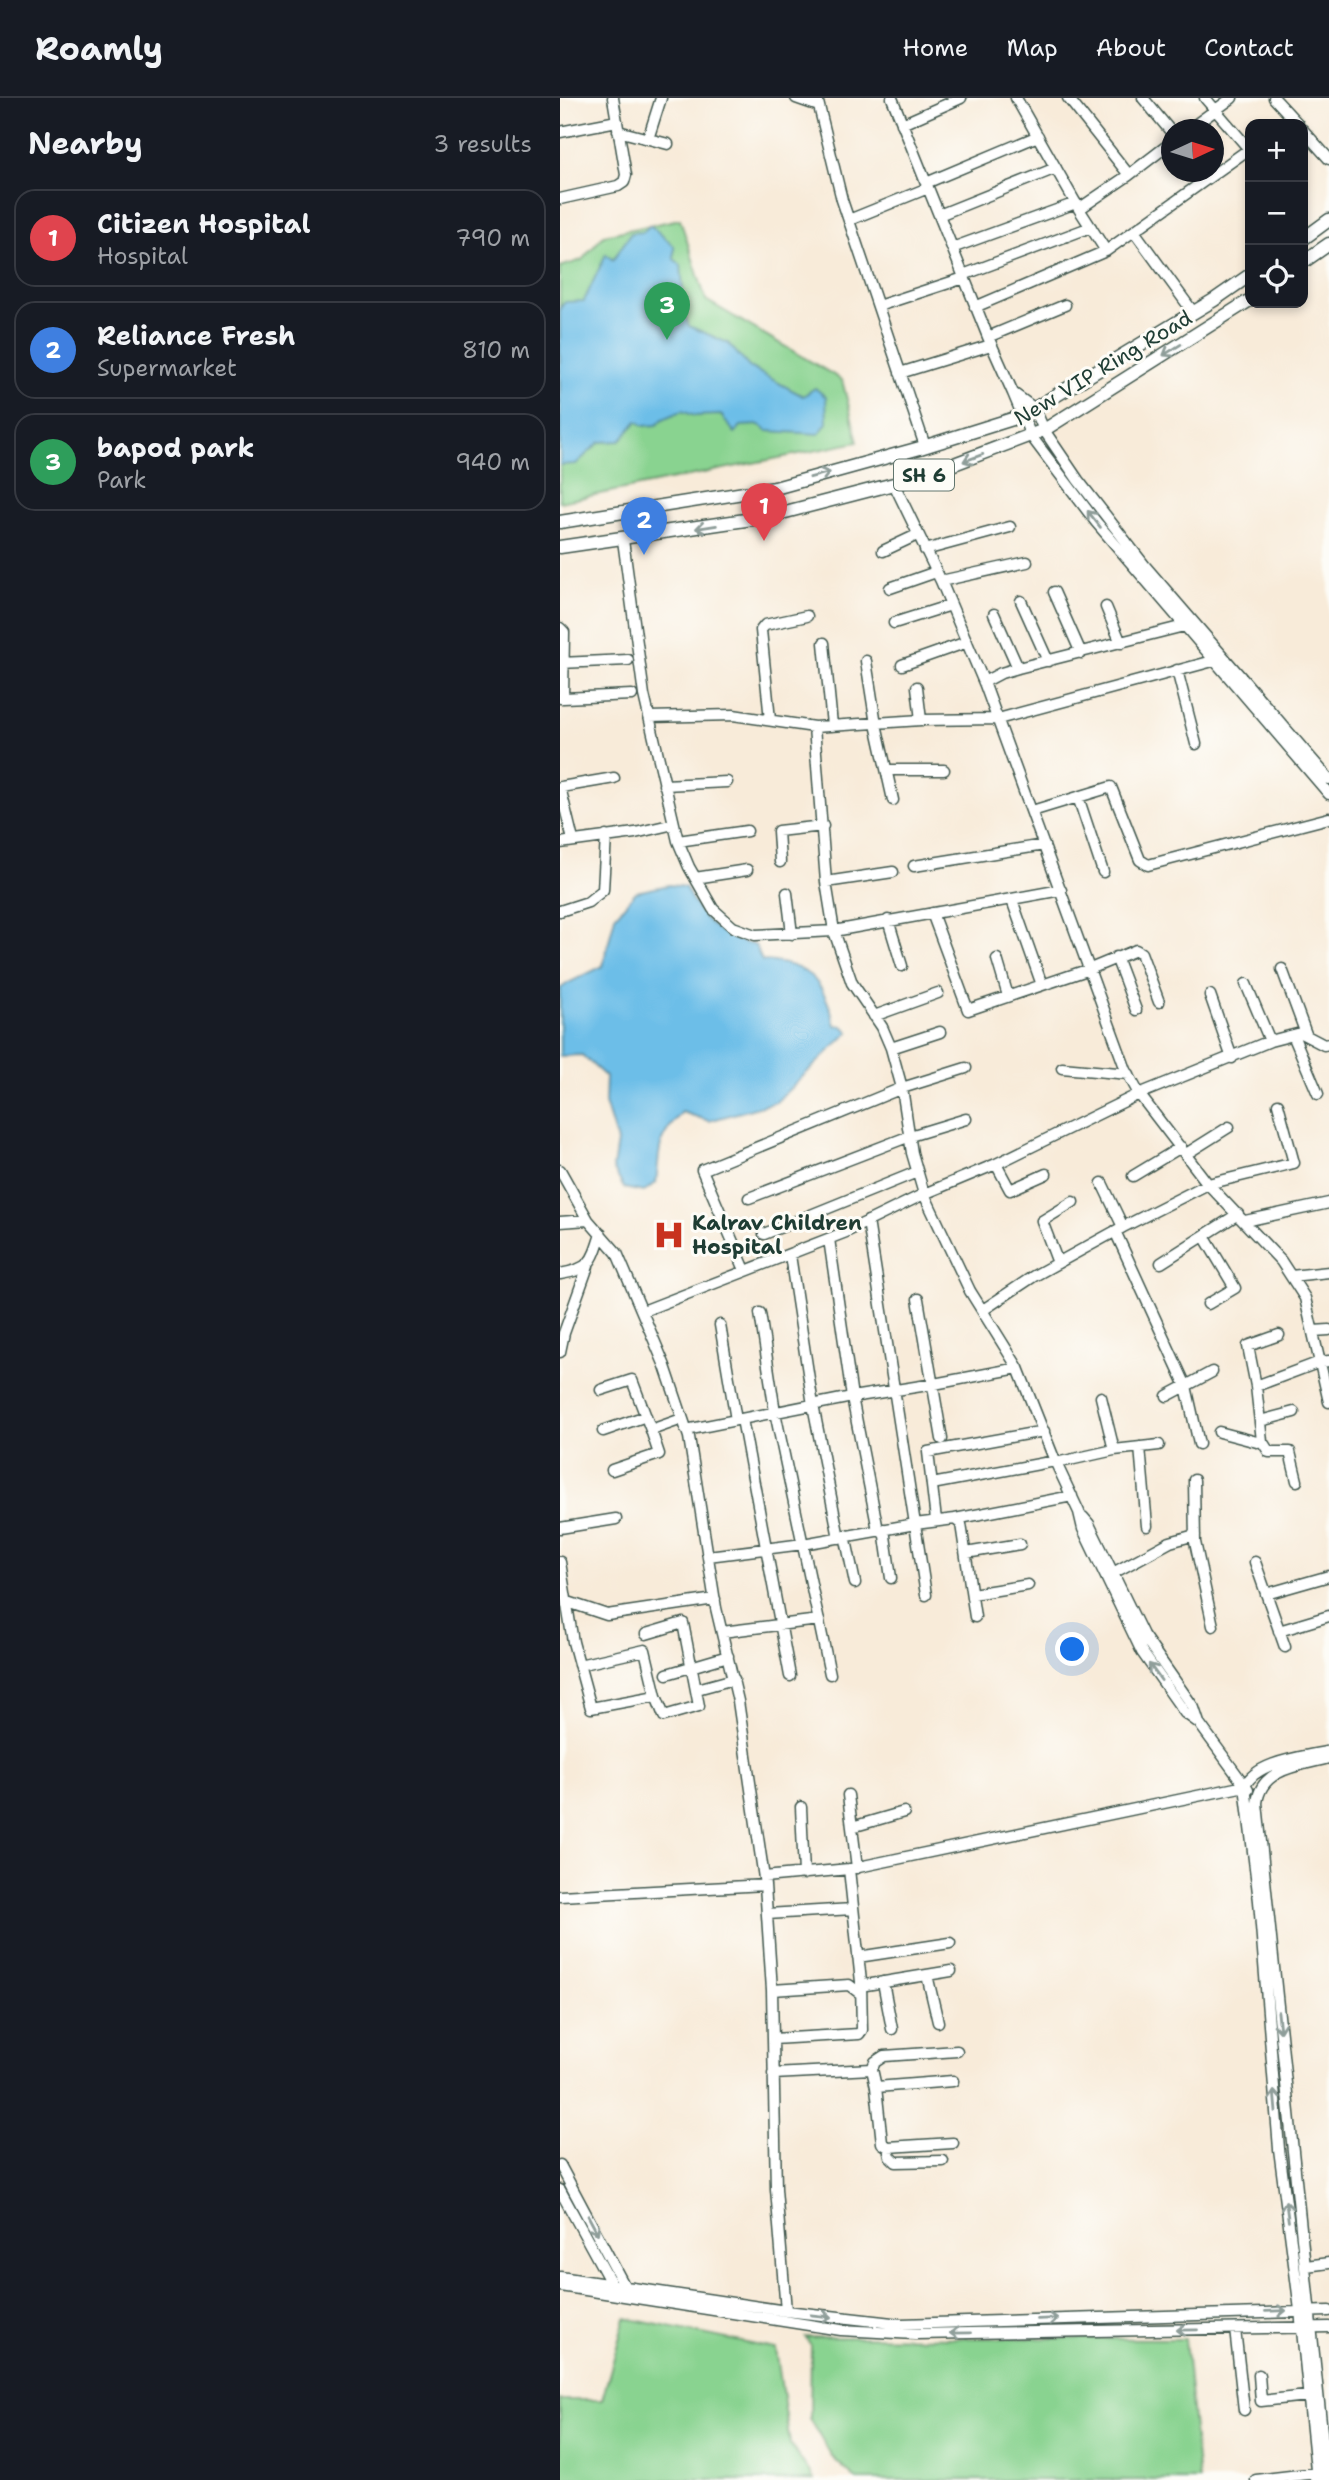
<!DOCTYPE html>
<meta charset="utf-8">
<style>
body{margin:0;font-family:"Shantell Sans",sans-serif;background:#242831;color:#f1f3f6}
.controls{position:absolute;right:21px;top:21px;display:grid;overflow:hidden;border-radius:14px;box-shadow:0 4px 10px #0003}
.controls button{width:63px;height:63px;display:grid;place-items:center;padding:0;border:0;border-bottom:2px solid #363941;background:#171b24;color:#f1f3f6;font:35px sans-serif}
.compass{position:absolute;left:601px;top:21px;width:63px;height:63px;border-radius:50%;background:#171b24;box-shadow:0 4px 10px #0003;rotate:86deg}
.you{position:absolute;left:513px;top:1552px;width:24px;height:24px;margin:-18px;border:5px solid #fff;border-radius:50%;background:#1a73e8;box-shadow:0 0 0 10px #1a73e833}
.badge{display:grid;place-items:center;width:46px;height:46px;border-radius:50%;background:#c8321e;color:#fff;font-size:23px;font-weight:700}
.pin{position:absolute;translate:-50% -58px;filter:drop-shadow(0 2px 4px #0008)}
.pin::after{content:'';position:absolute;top:37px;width:24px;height:21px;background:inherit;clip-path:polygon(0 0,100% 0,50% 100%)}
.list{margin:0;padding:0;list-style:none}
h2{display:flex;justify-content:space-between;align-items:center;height:91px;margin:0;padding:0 28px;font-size:30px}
h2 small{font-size:23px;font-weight:400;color:#9ea1a6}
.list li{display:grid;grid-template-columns:46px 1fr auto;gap:21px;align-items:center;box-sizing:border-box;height:98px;margin:0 14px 14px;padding:0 14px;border:2px solid #363941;border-radius:21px}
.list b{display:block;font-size:26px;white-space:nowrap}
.list p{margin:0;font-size:23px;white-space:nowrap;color:#9ea1a6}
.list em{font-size:23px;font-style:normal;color:#9ea1a6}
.icon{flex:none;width:38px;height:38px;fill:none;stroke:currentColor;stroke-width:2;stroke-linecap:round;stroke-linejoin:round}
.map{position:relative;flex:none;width:769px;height:2382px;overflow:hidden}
header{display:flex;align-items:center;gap:42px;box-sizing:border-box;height:98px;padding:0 35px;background:#171b24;border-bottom:2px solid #363941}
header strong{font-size:33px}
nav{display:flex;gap:38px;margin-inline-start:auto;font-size:24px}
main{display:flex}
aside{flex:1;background:#171b24}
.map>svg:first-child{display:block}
.green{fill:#89d390;stroke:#548862;stroke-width:2}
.water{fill:#6cbee8;stroke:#467e8e;stroke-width:2}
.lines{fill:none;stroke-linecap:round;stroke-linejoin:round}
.minor-casing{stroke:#40574d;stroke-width:13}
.major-casing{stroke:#40574d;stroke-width:15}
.minor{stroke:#fff;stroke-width:10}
.major{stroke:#fff;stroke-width:12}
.oneway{stroke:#8f9e9a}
.labels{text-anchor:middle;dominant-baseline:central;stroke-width:6;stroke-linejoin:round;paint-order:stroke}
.shield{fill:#fdfcf7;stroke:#62766e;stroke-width:2}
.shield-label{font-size:19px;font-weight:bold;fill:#1f3d34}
.street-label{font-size:21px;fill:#1f3d34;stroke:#fdfcf7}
.poi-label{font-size:21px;font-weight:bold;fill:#1f3d34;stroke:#fdfcf7;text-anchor:start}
</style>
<header>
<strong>Roamly</strong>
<nav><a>Home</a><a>Map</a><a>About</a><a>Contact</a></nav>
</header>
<main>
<aside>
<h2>Nearby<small>3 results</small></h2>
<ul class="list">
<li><span class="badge" style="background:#e0444e">1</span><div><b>Citizen Hospital</b><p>Hospital</p></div><em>790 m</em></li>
<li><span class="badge" style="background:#3f7fe0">2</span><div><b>Reliance Fresh</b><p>Supermarket</p></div><em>810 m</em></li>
<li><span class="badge" style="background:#2e9e5b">3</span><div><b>bapod park</b><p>Park</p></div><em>940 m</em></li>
</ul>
</aside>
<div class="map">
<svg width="769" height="2382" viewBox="0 0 769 2382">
<rect width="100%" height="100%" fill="#fdfcf7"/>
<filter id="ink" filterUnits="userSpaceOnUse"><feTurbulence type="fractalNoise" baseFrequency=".0143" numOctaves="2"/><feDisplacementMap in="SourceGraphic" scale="14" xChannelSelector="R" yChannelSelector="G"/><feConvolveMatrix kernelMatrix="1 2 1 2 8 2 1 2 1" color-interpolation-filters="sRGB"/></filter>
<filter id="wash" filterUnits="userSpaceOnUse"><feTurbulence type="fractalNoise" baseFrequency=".00686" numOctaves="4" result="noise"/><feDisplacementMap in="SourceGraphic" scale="28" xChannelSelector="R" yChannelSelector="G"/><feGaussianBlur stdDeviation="1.57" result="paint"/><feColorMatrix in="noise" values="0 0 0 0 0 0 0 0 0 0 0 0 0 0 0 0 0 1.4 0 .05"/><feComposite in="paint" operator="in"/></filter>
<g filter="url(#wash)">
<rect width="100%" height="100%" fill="#f8ebd9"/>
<path class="green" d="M120,121L146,202L282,282L298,344L0,404V169L22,162L44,137Z
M65,2220L216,2251L230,2346L255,2382H0V2302H42Z
M245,2239L625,2241L639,2382H297L271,2358L250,2320L251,2247Z"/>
<path class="water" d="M90,127L114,148V161L121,167L123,193L117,200L129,228L168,245L189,269L243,298L255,290L266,299L267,325L259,336L207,333L200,327L181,328L175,335L161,317L135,318L122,313L103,321L97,327L84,328L77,323L60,343L40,344L16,366L0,367V210L5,204L24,203L46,156L53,162L71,135L83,134Z
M109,787L125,789C140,820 161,842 195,847L202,863C249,865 264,883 275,927L283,928L289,934L216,1004L149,1023L122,1014C95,1045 101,1046 96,1085L83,1094L64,1090L53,1070L57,1044L45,1005L46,979L22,957L0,958V891L8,885L43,868L55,818L76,794Z"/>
</g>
<g filter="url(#ink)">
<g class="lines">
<defs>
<path id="minor" d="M236,0L259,8
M257,0L282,102L365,348
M332,0L428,239L453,295
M456,0L519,111L546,153
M508,0L569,77
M583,0L612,35
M714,0L738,26
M342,26L401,0
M628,32L672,0
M743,32L769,61
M58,33L108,46
M0,34L57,23
M88,41L101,0
M366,85L478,38
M0,101L58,88L64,84L66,77L53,0
M519,111L569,77L612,44
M379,117L496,70
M289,122L368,90
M574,133L633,214
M392,150L516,105
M403,177L531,129
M318,208L404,180
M415,209L546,153L689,51L645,0
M428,239L505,207
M340,275L431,247
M334,386L381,483L425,587L566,972L579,996L648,1086L721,1163L745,1200L769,1304
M63,442L84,597L118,743L129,769L153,811L173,829L195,837L274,833L501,792
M365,452L450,429
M323,453L357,437
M381,483L467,464
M330,490L376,474
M494,494L521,555
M461,503L488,563
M546,509L561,545
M434,516L458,570
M334,525L391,507
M0,530L4,534L3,600H0
M264,545L272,627
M662,558L653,563L438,621L361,622L254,629L266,784L274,833L292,885L322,929L331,950L342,990L352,1055L364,1096L436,1066L579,996L710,943L741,935L764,947L769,946
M306,563L316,626L333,702
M0,565L68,562
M342,567L407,544
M617,572L636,646
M424,584L441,575L458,570L624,528
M357,589L361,622
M3,600L72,597
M89,619L173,617L254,629
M210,622L201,532L205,527L247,518
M327,672H384
M769,681L585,468L518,382L484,332L475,311L453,295L471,338L536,424L769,696
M104,687L167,684
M0,689L13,742
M1,689L54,680
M518,699L543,774
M472,713L551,689L580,762L588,767L769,720
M118,743L187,733
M0,745L75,735L114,726
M220,764L218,733L263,728
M354,768L484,747
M135,780L187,772
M266,784L333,774
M227,795L232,836
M452,802L482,887
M0,813L28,804L43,792L46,738
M372,815L408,912L530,871L576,852L581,855L599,904
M328,822L342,868
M556,859L576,912
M437,861L448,898
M722,871L746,936
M686,886L710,943
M650,897L672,960
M314,918L378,895
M733,937L758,996
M331,950L380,934
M502,970L569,976
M626,1056L669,1029
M436,1066L450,1092L486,1076
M0,1072L28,1122L57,1155L105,1268L129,1339L156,1510L178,1603L205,1787L212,1892L216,2091L226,2213
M573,1078L621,1049
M542,1085L563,1129
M189,1100L350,1038L406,1021
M685,1123L769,1105
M0,1124L28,1122
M555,1133L626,1288L639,1346
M204,1136L357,1074
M644,1138L675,1190L648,1206
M269,1141L292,1299L318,1432
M230,1157L253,1307L279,1440
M498,1165L482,1123L513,1104
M601,1165L678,1116
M185,1172L142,1072L342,990L406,970
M0,1176C30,1171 32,1165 41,1136
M731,1178L769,1174
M358,1201L382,1341
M423,1212L474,1178L563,1129L648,1086L734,1065L718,1006
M83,1213L286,1134L364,1096L410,1193L458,1270L495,1363L519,1414L523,1431L582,1554L625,1615L639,1625
M200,1215L215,1314L270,1576
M160,1227L176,1322
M753,1233L769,1232
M0,1254L4,1235L28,1168
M696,1288L688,1248L719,1237
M41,1292L72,1282L91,1332L122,1321
M607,1298L652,1274
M541,1299L554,1352
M182,1321L230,1578
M700,1323L734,1314
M126,1332L292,1299L374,1286L458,1270
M43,1333L86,1318
M659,1334L697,1344L702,1343L696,1288L760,1264L769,1263
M702,1343L709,1354H730L737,1383
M580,1349L587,1428
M496,1365L554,1352L599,1347
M52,1372L99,1356L91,1332
M634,1382L635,1444L653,1528
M372,1386L495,1363
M523,1419L529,1426L583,1537L634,1610L639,1625L688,1692
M395,1421L512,1398
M376,1422L368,1354L484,1333
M0,1430L56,1421
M324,1431L331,1480
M285,1437L295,1485
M406,1455L460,1446
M148,1458L243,1446L355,1426L308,1123
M0,1464L13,1544L31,1610L96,1598L104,1618L139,1608L123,1525L86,1536
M695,1464L725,1549
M553,1475L610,1444L635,1437
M412,1496L468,1487
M706,1496L769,1478
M366,1497L355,1426L395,1421L401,1426L415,1519
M8,1504L47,1517L155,1501
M719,1533L769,1518
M162,1534L259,1522
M19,1567L85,1552L96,1598
M107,1576L168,1558
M137,1591L174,1581
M288,1697L297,1770
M241,1709L244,1776
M292,1729L344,1714
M289,1771L301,1884L306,1887L391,1873
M204,1779L289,1771L685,1688
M0,1798L205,1787
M207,1816L293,1811
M298,1859L390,1845
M367,1877L378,1924
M323,1884L332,1931
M212,1892L289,1887L301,1896
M213,1941L299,1936L302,1932L301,1884
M312,1971L315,1964L324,1958L397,1953
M213,1976L312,1971L316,1989L322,2045L328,2049L393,2045
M316,1989L393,1983
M328,2049L330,2058L336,2064L383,2063
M0,2067L65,2189
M0,2092L52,2187
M746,2168L769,2165
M0,2179L226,2213L341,2226L769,2213
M0,2188L281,2232L355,2236L769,2229
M675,2231L684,2312
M699,2277L701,2303L756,2297
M696,2382L756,2375
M757,2382L740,2212L719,2051L699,1803L685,1688C696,1663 745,1659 769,1653
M767,2382L697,1705C701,1669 741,1668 769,1660"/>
<path id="major" d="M743,141L769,122
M743,164L769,146
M0,424L215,390L360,350L462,318L654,202L690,177
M0,449L206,419L357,380L484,332L690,202"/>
</defs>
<use href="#minor" class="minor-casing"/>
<use href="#major" class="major-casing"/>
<use href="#minor" class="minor"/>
<use href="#major" class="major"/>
</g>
<defs><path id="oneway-shaft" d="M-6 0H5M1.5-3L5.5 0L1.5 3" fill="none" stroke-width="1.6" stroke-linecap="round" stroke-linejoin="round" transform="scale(1.75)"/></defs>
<g class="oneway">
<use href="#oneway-shaft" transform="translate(612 252) rotate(148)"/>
<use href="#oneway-shaft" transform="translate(413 360) rotate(160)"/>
<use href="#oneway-shaft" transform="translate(260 377) rotate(-15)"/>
<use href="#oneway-shaft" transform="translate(534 421) rotate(-128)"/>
<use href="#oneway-shaft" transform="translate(146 429) rotate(171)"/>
<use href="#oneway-shaft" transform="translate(595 1574) rotate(-126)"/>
<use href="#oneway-shaft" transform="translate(719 1924) rotate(84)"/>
<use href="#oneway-shaft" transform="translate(715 2003) rotate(-95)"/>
<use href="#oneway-shaft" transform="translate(727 2113) rotate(-98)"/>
<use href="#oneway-shaft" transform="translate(33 2127) rotate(62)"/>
<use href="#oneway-shaft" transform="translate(716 2213) rotate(-2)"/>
<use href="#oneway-shaft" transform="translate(261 2218) rotate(6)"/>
<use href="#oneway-shaft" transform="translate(488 2221) rotate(-2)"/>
<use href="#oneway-shaft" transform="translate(627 2232) rotate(179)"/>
<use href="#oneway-shaft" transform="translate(400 2235) rotate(179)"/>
</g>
</g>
<defs>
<symbol id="hospital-bare" viewBox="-9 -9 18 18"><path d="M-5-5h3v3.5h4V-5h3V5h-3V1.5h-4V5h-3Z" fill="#c8321e" stroke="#fdfcf7" stroke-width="2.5" paint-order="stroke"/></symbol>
</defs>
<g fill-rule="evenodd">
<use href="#hospital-bare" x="87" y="1115" width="44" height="44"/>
</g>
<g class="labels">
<rect class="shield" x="334" y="361.5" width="60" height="31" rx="5"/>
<g class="shield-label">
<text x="364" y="377">SH 6</text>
</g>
<g class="street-label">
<text transform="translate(543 270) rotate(-31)">New VIP Ring Road</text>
</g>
<g class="poi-label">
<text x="132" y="1125">Kalrav Children<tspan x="132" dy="24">Hospital</tspan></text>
</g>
</g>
</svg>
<div class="controls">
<button>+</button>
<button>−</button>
<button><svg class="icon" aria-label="locate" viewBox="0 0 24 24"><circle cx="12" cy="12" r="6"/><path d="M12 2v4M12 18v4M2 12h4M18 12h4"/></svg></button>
</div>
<svg class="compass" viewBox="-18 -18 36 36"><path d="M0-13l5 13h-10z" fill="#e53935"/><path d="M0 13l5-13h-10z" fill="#9ea1a6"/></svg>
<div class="you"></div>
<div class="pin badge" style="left:204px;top:443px;background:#e0444e">1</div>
<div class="pin badge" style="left:84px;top:457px;background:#3f7fe0">2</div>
<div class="pin badge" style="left:107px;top:242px;background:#2e9e5b">3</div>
</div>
</main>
